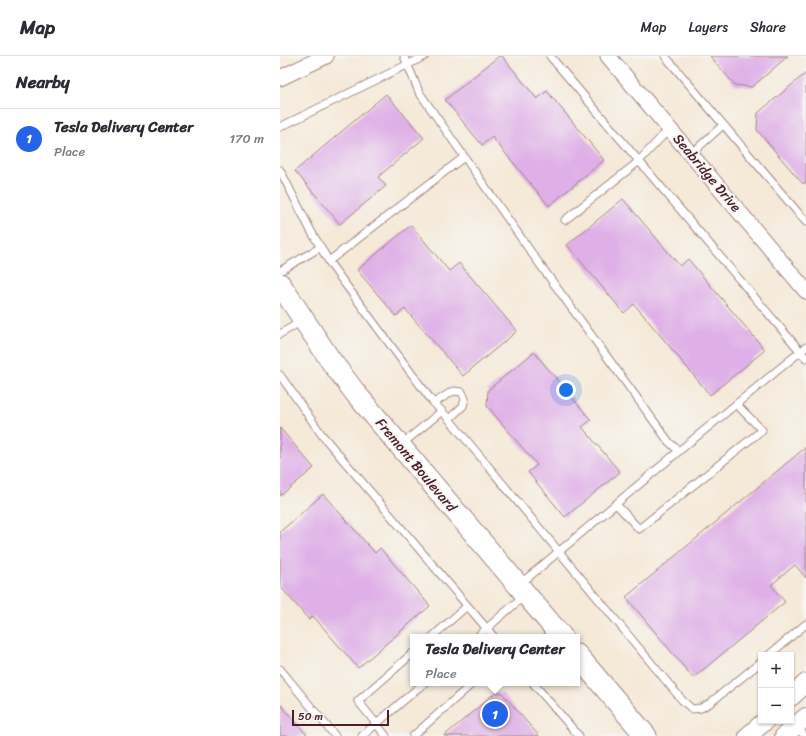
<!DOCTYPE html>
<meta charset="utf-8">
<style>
body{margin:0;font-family:Sriracha,sans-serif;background:#f2f2f3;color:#2b2b33}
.controls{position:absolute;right:12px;bottom:12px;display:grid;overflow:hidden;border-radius:0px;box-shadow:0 1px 3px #0004}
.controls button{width:36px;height:36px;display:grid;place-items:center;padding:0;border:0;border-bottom:1px solid #e1e1e2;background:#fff;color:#2b2b33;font:20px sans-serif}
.scale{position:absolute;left:12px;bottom:10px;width:97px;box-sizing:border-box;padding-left:4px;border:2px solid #4a1f2b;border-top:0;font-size:11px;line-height:14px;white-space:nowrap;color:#4a1f2b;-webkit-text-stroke:3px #f6f6f2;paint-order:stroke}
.you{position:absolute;left:286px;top:334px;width:14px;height:14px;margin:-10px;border:3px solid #fff;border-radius:50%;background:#1a73e8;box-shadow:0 0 0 6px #1a73e833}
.badge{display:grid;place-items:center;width:26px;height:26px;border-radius:50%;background:#2563eb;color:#fff;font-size:13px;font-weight:700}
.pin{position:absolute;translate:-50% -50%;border:2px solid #fff;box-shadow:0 1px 4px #0006}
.popup{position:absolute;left:130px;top:578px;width:170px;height:52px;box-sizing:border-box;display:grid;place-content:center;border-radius:0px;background:#fff;filter:drop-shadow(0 1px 3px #0005);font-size:13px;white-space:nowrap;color:#7c7c81}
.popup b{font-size:15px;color:#2b2b33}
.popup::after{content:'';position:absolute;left:50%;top:100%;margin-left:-8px;border:8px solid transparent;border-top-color:#fff}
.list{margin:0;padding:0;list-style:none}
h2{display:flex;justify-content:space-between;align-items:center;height:52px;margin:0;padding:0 16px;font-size:17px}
h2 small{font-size:13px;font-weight:400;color:#7c7c81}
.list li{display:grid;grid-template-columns:26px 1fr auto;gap:12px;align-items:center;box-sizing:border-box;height:60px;padding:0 16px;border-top:1px solid #e1e1e2}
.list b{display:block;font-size:15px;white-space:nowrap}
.list p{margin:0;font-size:13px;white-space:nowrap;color:#7c7c81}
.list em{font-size:13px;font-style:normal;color:#7c7c81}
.map{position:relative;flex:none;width:526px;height:680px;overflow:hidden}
header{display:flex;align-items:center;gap:24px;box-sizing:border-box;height:56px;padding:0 20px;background:#fff;border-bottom:1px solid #e1e1e2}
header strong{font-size:19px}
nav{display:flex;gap:22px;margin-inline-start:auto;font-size:14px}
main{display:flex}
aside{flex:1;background:#fff}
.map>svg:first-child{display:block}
.building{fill:#dfb0e7}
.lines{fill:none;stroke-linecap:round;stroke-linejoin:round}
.service-casing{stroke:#a08482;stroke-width:9}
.minor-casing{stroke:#a08482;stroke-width:17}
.tertiary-casing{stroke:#a08482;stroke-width:20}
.secondary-casing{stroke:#a08482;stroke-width:23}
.service{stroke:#fff;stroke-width:7}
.minor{stroke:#fff;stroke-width:15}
.tertiary{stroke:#fff;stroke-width:18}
.secondary{stroke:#fff;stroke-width:21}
.labels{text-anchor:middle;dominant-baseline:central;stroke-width:4;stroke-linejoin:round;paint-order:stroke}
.street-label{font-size:14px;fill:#4a1f2b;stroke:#f6f6f2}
</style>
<header>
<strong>Map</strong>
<nav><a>Map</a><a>Layers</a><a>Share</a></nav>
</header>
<main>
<aside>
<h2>Nearby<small></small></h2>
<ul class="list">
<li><span class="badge">1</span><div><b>Tesla Delivery Center</b><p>Place</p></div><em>170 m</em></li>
</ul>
</aside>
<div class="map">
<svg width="526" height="680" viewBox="0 0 526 680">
<rect width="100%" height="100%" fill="#f6f6f2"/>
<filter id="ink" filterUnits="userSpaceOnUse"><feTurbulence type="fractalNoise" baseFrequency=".025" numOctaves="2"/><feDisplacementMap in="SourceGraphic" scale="8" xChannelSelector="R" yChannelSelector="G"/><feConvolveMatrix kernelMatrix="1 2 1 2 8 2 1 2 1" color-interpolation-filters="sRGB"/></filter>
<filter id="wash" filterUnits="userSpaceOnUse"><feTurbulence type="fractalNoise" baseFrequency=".012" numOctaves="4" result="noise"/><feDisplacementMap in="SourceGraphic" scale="16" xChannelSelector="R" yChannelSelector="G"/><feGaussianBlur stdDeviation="0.9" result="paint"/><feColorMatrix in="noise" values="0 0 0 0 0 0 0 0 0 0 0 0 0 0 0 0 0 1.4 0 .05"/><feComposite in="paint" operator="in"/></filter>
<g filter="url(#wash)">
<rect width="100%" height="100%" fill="#f5e9d8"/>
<g id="blocks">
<path class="building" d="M219,0H222L257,43L267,35L324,104L269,150L212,81L202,89L165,44Z
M430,0H508L472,31L455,29Z
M526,17V127H522L477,74L478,57Z
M106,38L144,82L98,121L106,130L60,168L15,115Z
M343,143L400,210L408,203L485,294L430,339L354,248L344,257L287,189Z
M131,169L169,215L179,207L237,275L183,320L125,253L116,260L77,214Z
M254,296L311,364L302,371L340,416L285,461L248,416L257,409L207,350L208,334Z
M0,372L34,412L0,440Z
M526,391V522L515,509L491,529L505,546L413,622L346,541Z
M43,438L95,497L100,492L150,550L78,612L33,560L29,564L0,530V476Z
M215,637H222L259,680H164Z
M0,648L28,680H0Z"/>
</g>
</g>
<g filter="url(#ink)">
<use href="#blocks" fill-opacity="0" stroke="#a08482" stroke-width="1"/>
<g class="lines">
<defs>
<path id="service" d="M124,0L139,36L253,199L389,386L399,395L239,529
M270,0L526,302
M385,0L526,166
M0,71L145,0
M411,98L443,69
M0,114L31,175L51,209L152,345L169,363L402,644L412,653L421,652L430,647L481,606
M285,164L358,106L389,73
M49,205L184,101
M0,215L41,191
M0,278L22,265
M0,319L42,379L214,581
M154,347L173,335L182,336L185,343L183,350L169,363
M122,388L162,355
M399,395L526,291
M336,448L359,473L482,374L456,348
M152,581L187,550
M197,581L245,539
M489,599L526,568
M0,613L55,680
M253,627L299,680
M516,670L525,680
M82,680L144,627
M106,680L78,645L133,597
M133,680L193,627"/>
<path id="minor" d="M328,0L526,235
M0,22L46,0"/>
<path id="tertiary" d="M511,641L526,627
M468,680L485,665
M504,680L526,661"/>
<path id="secondary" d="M0,228L51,305L77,339L282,581
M297,599L366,680"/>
</defs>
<use href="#service" class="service-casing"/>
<use href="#minor" class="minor-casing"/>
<use href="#tertiary" class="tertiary-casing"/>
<use href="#secondary" class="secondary-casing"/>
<use href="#service" class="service"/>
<use href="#minor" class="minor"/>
<use href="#tertiary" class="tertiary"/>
<use href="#secondary" class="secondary"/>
</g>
</g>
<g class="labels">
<g class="street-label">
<text transform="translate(427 117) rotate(50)">Seabridge Drive</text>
<text transform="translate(136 409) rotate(50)">Fremont Boulevard</text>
</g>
</g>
</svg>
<div class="controls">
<button>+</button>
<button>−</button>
</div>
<div class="scale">50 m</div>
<div class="you"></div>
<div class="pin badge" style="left:215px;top:658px">1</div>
<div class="popup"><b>Tesla Delivery Center</b>Place</div>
</div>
</main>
